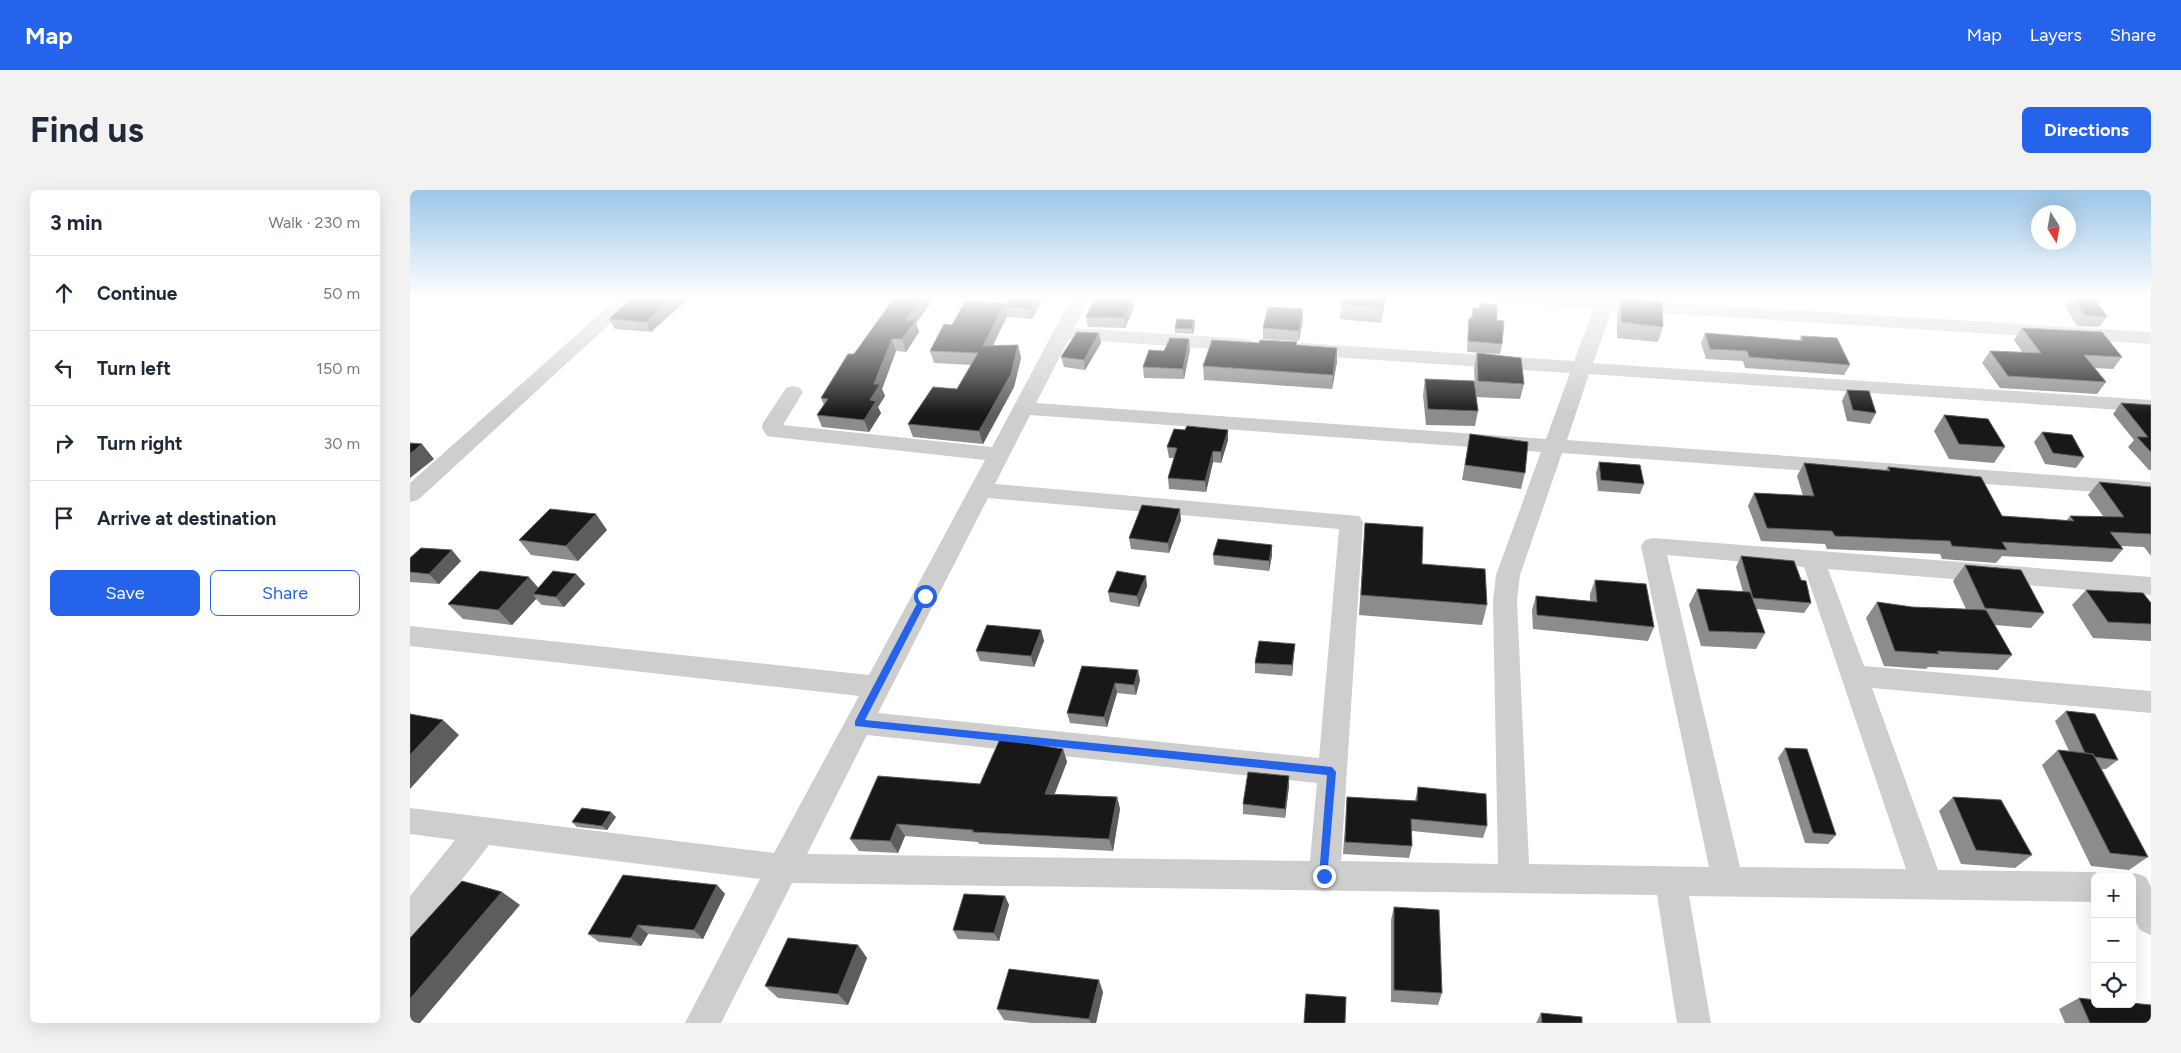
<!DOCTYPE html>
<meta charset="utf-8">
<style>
body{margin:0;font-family:Figtree,sans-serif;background:#f2f2f3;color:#1f2937}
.controls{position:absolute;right:15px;bottom:15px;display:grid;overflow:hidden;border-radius:8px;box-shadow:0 5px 20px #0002}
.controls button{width:45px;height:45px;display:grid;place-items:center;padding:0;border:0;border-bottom:1px solid #e0e1e3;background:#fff;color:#1f2937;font:25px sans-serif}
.compass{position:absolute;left:1621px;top:15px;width:45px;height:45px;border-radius:50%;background:#fff;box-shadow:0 5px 20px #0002;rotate:169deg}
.stop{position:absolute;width:15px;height:15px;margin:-11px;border:4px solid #2563eb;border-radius:50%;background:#fff}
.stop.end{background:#2563eb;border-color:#fff;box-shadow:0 1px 5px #0008}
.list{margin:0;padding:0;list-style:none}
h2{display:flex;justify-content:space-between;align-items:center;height:65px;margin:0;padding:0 20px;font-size:21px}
h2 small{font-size:16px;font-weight:400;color:#747a83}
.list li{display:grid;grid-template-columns:32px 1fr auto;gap:15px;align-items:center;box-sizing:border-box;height:75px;padding:0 20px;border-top:1px solid #e0e1e3}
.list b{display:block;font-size:19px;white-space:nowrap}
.list em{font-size:16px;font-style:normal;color:#747a83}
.actions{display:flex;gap:10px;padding:15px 20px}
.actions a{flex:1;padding:11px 0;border:1px solid #2563eb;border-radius:8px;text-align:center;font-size:18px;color:#2563eb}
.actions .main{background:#2563eb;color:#fff}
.icon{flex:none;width:28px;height:28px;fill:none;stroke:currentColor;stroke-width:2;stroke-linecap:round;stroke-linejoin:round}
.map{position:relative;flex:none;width:1741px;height:833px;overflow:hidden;border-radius:8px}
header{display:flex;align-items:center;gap:30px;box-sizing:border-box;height:70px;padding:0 25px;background:#2563eb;color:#fff}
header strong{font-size:24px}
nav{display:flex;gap:28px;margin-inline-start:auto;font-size:18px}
.intro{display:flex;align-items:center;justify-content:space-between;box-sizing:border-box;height:120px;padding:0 30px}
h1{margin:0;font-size:35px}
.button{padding:12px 22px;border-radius:8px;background:#2563eb;color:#fff;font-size:18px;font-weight:700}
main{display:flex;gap:30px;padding:0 30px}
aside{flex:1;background:#fff;border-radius:8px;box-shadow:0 5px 20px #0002}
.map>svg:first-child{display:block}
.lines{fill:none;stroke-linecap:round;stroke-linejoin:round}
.minor{fill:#cecece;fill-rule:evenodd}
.wall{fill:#8c8c8c}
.shaded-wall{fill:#5d5d5d}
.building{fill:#181818;stroke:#5d5d5d}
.route{fill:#2563eb}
</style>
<header>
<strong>Map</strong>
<nav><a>Map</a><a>Layers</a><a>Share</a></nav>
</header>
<div class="intro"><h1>Find us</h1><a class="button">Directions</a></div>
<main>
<aside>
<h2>3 min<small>Walk · 230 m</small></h2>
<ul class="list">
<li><svg class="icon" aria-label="ahead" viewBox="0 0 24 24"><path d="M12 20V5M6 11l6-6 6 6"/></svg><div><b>Continue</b></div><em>50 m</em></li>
<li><svg class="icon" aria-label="left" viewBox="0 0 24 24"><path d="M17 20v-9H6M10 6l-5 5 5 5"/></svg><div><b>Turn left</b></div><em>150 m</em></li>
<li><svg class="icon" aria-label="right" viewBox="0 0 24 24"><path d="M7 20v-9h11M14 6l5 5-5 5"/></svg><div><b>Turn right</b></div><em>30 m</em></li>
<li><svg class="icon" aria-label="arrive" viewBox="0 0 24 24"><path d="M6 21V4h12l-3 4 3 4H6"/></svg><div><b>Arrive at destination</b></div></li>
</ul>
<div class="actions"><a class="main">Save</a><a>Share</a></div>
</aside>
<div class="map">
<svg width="1741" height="833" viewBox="0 0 1741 833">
<rect width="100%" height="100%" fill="#fff"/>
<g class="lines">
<path class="minor" d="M209,107H229L8,310L0,312V293Z
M662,107H680L664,138L836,149L843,151L845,155L843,159L836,161L659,149L626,213L1136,249L1160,183L893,165L886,163L884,159L886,155L893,153L1164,171L1184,119L1085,112L1076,107H1206L1205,109L1741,142V154L1202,120L1183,173L1741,210V222L1179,184L1157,250L1741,292V306L1152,263L1110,385L1107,411L1119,674L1299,677L1231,356L1235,350L1243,348L1741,387V405L1418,379L1454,476L1741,501V523L1462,498L1528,680L1685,682L1696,687H1685V712L1279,706L1301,833H1267L1247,705L382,693L311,833H275L350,689L79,655L11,742L0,747V706L45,650L0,644V618L364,663L449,506L0,456V436L459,485L575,270L364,247L357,246L352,238L353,233L376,198L383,196L390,198L393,202L373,235L582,257ZM620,225L1131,262L1086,385L1083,411L1088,674L931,671L953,332L949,326L585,294ZM578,308L929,339L909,568L468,523ZM1257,365L1394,377L1496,679L1330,677ZM457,545L907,593L900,671L397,664Z
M1725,683L1736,687L1741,697V745L1730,740L1722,725V687H1716Z"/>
</g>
<path class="wall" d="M223,107H280L241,142L205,139L199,129Z
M601,107H632L633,109L622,129L598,127L597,126L583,156L608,155L611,168L604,197L573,254L503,247L498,234L547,199L561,175L524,173L520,161L595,113L596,117Z
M1211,107L1253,137L1248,152L1207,148V122Z
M1661,107H1676L1697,127L1689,137L1667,136L1655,116Z
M524,108L506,133L509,142L496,162L486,161L472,199L475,206L468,217L471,223L459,242L412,237L407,225L414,215L411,208Z
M975,111L971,133L930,129L931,114Z
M1070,113L1087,130L1092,154L1090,164L1057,162L1058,138L1059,128H1061L1063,118H1069Z
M724,117L715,138L678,137L676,127Z
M893,119V129L889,151L853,149V138Z
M784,130L785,135L783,144L765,143V138Z
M1612,138L1712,167L1703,179L1684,178L1696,192L1687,204L1590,198L1572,173L1580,161L1613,163L1604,150Z
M689,143L691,153L675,180L654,177L651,167Z
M1295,143L1389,150L1391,146L1440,175L1434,185L1335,178L1333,171L1296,169L1291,153Z
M887,155L927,158V172L922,199L794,190L793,176Z
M780,159L774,189L734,188L733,177L754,161Z
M1067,163L1114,194L1110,209L1066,207L1068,221L1065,236L1016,235L1013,205L1015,189L1065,199L1064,178Z
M1437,200L1466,223L1460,234L1437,231L1432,211Z
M1711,213L1741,215V280H1739L1718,257L1724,250L1703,224Z
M1534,225L1595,257L1584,273L1539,269L1524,241Z
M775,240H818V250L811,273L803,272L796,302L759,299L758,288L764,268H759L757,257Z
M1632,242L1674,267L1666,278L1635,274L1624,252Z
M1060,244L1115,283L1111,299L1052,290Z
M1189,272L1234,294L1230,304L1188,301L1186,283Z
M1394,273L1476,280L1478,277L1592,326L1656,331L1660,326H1693L1678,305L1689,292L1741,297V366L1734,357L1711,356L1713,359L1702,372L1592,366L1586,373L1532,369L1530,364L1417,359L1415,354L1351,351L1338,316L1344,303L1393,306L1387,286Z
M771,330L759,363L721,359L719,348Z
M955,333L1012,374L1077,415L1072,435L949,425Z
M197,340L168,371L121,365L109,350Z
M862,355V365L859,381L804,375L803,365Z
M1331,366L1391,390L1401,413L1394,423L1346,419L1355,443L1346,459L1291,456L1279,415L1287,399L1333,402L1326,377Z
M0,368L51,371L29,394L0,392Z
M1555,375L1634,423L1621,438L1585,435L1602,465L1588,480L1518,477L1516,479L1474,476L1456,428L1467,412L1502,417L1556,419L1543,391Z
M166,384L175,394L154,417L132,415L126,409L102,435L53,429L38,414L128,398Z
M1185,390L1244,437L1238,451L1123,439L1122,420L1126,406L1180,411V404Z
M737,396L729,417L700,412L698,402Z
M1676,400L1741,413V451L1683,448L1662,415Z
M631,440L634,451L624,477L570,471L566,461Z
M885,454L884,464L882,486L845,483V473Z
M672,476L730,490L726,505L707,503L697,537L660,533L657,523Z
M1656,521L1708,570L1696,579H1692L1738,667L1719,680L1681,676L1632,575L1648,560L1659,561L1645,531Z
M1375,558L1426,645L1418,654L1395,653L1368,568Z
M653,559L657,572L644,604L707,607L710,619L703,661L569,654L568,652L495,646L488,663L449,661L440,649Z
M879,596L875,628L833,624V614Z
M1008,597L1077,636L1073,648L1002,641V656L999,668L933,664L937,607L1005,611Z
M1543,607L1622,665L1605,678L1551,674L1529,621Z
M206,627L197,640L167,637L162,632Z
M307,695L315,704L293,749L238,744L231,756L189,752L178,744Z
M595,706L599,715L589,751L548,749L543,740Z
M984,717L1032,803L1028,815L981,812V730Z
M448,755L457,768L438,815L368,808L355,796Z
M693,802L686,833H622L594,830L587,819Z
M1669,808L1741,833H1655L1649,819Z
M1131,823L1172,833H1126Z"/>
<path class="shaded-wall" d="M263,107H280L241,142L236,132Z
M513,107H524V108L506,133L509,142L496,162L492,149L496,130Z
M626,107H632L633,109L622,129L620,119Z
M723,107L724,117L715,138L714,128Z
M974,107H976L975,111L971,133L972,118Z
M595,113L597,126L576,169L573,156Z
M893,119V129L889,151V141Z
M784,130L785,135L783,144L782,139Z
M689,143L691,153L675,180L674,170Z
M482,149L486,161L472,199L475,206L468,217L471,223L459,242L454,230L460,210L464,194Z
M779,149L780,159L774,189L773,179Z
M608,155L611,168L604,197L573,254L569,241Z
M927,158V172L922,199L923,185Z
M818,240V250L811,273V262Z
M12,254L24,269L0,288V264Z
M803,261V272L796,302L795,291Z
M770,319L771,330L759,363L758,353Z
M186,324L197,340L168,371L156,356Z
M862,355V365L859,381V371Z
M42,360L51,371L29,394L19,384Z
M166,384L175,394L154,417L146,407Z
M736,386L737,396L729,417L727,406Z
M119,387L132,402L123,404L126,409L102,435L88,420Z
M631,440L634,451L624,477L621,466Z
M885,454L884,464L882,486V475Z
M728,480L730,490L726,505L724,495Z
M705,493L707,503L697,537L694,527Z
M33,530L49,545L0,599V565Z
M653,559L657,572L640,616L635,604Z
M879,586V596L875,628V619Z
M707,607L710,619L703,661L699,649Z
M201,622L206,627L197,640L192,636Z
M487,634L495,646L488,663L480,651Z
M307,695L315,704L293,749L284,740Z
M92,702L110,715L10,833H0V809Z
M595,706L599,715L589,751L584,743Z
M228,735L238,744L231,756L221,748Z
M448,755L457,768L438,815L428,804Z
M689,790L693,802L686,833H681L679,829Z"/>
<path class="building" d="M223,107H263L236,132L199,129Z
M485,107H513L496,130H506L492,149H482L464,194H470L460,210L466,211L454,230L407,225L418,209L411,208L438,164H444Z
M601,107H626L620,119L595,117Z
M686,107H723L714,128L676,127Z
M933,107H974L972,118L931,114Z
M1211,107L1252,112L1253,137L1211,132Z
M1663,107L1685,108L1697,127L1674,125Z
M555,111L595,113L573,156L608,155L601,184L569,241L498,234L523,197L547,199L568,163L520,161L534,134L542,135Z
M1070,113L1087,115V130L1094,131L1092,154L1058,151L1059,128H1062L1063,118H1070Z
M858,117L893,119L889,141L853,138Z
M767,129L784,130L782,139L765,138Z
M1612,138L1692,142L1712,167L1674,165L1696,192L1598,186L1580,161L1631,163Z
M667,142L689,143L674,170L651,167Z
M1295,143L1393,151L1391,146L1427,148L1440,175L1339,167L1337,161L1300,159Z
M760,148L779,149L773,179L733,177L739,160L754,161Z
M802,150L849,153L850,150L887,152L886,155L927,158L923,185L793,176Z
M1067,163L1111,168L1114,194L1068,191Z
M1015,189L1064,191L1068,221L1018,219Z
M1437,200L1459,201L1466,223L1443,220Z
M1711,213L1741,215V262L1727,247H1738Z
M1534,225L1578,229L1595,257L1549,254Z
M777,236L818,240L811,262L803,261L795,291L758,288L767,258L757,257L764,239L775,240Z
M1632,242L1662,245L1674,267L1643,263Z
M1060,244L1118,252L1115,283L1055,275Z
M0,253L12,254L0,264Z
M1189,272L1230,275L1234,294L1191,290Z
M1394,273L1480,281L1478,277L1571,287L1592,326L1664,331L1660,326L1714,327L1689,292L1741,297V344L1700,342L1713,359L1592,352L1597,360L1542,356L1540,351L1425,346L1422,341L1357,338L1344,303L1404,306Z
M732,315L770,319L758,353L719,348Z
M140,319L186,324L156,356L109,350Z
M955,333L1013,337L1012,374L1075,379L1077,415L951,405Z
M808,349L862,355L859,371L803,365Z
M11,358L42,360L19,384L0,382V368Z
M1331,366L1384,371L1391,390L1396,391L1401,413L1343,408Z
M1555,375L1611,380L1634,423L1575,418Z
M70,381L119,387L88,420L38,414Z
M143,381L166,384L146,407L123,404Z
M707,381L736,386L727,406L698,402Z
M1185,390L1236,394L1244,437L1127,425L1126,406L1187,412Z
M1287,399L1340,402L1355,443L1299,441Z
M1676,400L1733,403L1741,413V434L1698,432Z
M1467,412L1502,417L1576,420L1602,465L1527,461L1529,464L1485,461Z
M577,435L631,440L621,466L566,461Z
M849,451L885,454L882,475L845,473Z
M672,476L728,480L724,495L705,493L694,527L657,523Z
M1656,521L1685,524L1708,570L1685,567L1683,564L1675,563Z
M0,524L33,530L0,565Z
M590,549L653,559L635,604L707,607L699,649L563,642V640L487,634L480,651L440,649L468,586L570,594Z
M1375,558L1397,559L1426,645L1403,643Z
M1648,560L1683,564L1738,667L1700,663Z
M838,582L879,586L875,619L833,614Z
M1008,597L1076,604L1077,636L1001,629L1002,656L935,652L937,607L1007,611Z
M1543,607L1591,610L1622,665L1566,660Z
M172,618L201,622L192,636L162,632Z
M213,685L307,695L284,740L228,735L221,748L178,744Z
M52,691L92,702L0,809V748Z
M554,704L595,706L584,743L543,740Z
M984,717L1029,720L1032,803L984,800Z
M378,748L448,755L428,804L355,796Z
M599,779L689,790L679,829L587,819Z
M896,804L936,807L935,833H894Z
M1669,808L1685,810V814H1722V813L1741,815V833H1680Z
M1131,823L1172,827V833H1132Z"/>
<linearGradient id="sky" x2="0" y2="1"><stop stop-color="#9cc6e8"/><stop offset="0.48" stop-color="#fff"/><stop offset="1" stop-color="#fff" stop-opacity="0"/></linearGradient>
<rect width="1741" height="224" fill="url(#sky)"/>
<path class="route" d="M512,404L519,406L455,530L922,577L926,582L917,689L914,691L909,686L917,585L445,536V531Z"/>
</svg>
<div class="controls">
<button>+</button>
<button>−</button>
<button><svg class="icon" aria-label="locate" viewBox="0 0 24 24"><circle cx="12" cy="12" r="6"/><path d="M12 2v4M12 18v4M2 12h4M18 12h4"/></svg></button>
</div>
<svg class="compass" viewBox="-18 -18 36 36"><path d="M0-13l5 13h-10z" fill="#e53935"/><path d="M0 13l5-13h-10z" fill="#747a83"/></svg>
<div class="stop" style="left:515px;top:406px"></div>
<div class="stop end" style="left:914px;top:686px"></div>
</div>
</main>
